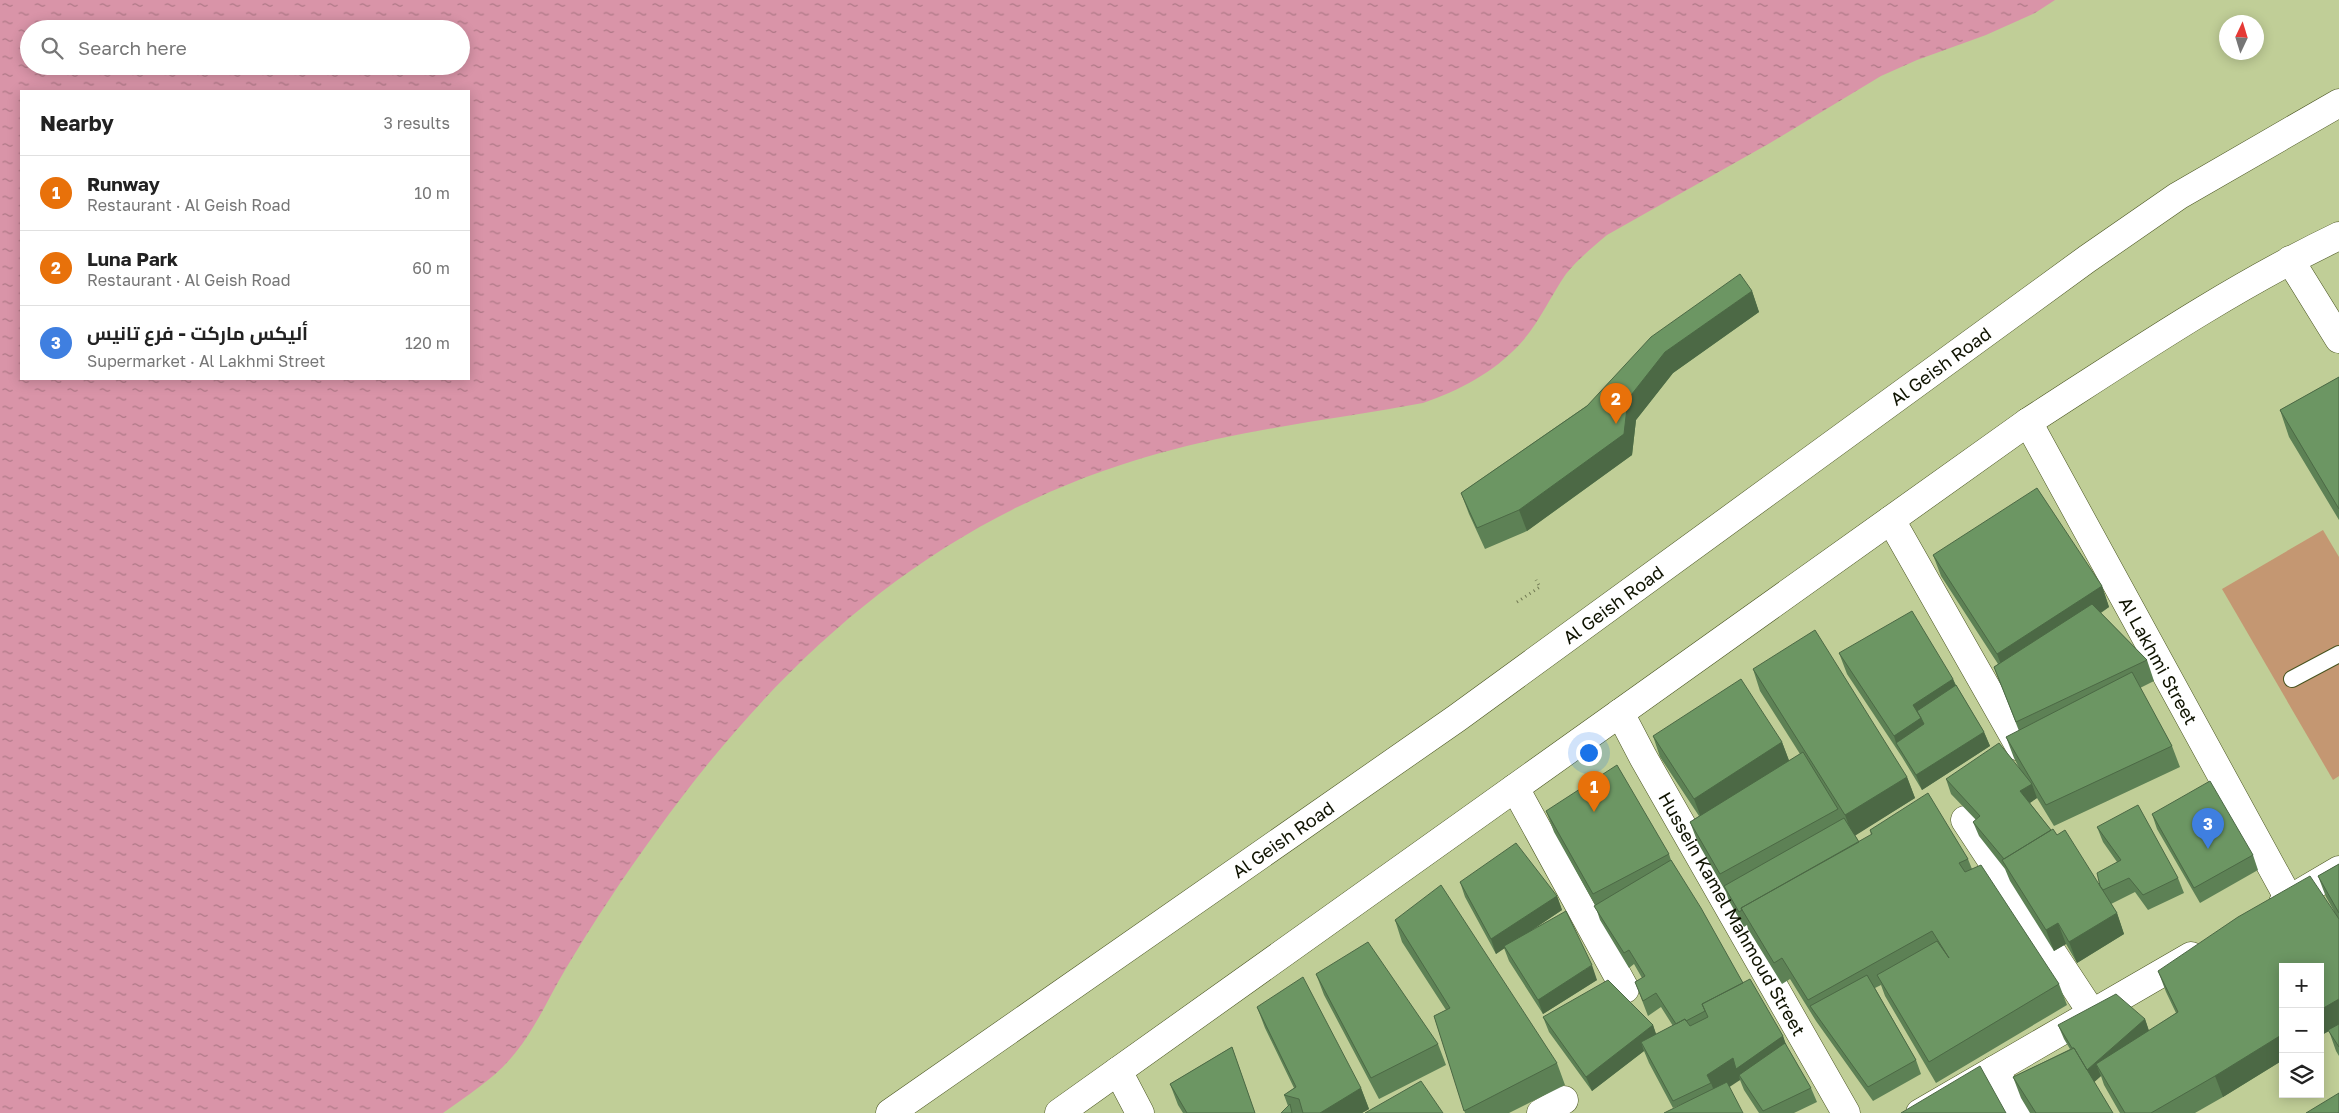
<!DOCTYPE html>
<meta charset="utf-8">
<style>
body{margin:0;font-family:"Golos Text",Cairo,sans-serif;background:#f6f6f6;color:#222}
.controls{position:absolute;right:15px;bottom:15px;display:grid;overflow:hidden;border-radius:0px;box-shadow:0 2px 12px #0003}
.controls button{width:45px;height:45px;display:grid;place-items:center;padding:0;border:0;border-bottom:1px solid #e0e0e0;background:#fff;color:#222;font:25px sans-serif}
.compass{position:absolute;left:2219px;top:15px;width:45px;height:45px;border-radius:50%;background:#fff;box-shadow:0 2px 12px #0003;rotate:4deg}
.you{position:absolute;left:1588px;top:752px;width:18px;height:18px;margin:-12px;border:4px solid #fff;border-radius:50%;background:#1a73e8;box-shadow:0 0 0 8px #1a73e833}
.badge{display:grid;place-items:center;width:32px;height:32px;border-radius:50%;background:#b45309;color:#fff;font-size:16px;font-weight:700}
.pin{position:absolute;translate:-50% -41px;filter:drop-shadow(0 1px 2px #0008)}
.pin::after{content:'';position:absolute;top:26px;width:18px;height:15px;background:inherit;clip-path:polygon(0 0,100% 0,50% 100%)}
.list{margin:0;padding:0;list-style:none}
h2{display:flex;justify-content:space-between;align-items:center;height:65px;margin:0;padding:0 20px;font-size:21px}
h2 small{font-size:16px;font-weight:400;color:#767676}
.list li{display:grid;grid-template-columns:32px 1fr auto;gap:15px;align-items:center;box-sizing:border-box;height:75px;padding:0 20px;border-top:1px solid #e0e0e0}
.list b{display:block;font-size:19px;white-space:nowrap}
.list p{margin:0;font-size:16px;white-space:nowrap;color:#767676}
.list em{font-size:16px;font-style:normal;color:#767676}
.icon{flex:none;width:28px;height:28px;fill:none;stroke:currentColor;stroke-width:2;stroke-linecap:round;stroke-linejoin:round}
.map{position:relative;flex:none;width:2339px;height:1113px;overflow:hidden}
.search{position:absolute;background:#fff;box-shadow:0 2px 12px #0003;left:20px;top:20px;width:450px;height:55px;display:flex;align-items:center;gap:12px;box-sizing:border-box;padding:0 18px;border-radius:28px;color:#767676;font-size:19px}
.panel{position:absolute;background:#fff;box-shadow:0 2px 12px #0003;left:20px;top:90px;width:450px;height:290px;border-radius:0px}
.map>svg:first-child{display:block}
.green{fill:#c49772}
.water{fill:url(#water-ripples);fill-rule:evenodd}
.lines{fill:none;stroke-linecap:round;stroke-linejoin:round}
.lane-casing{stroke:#48531f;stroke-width:18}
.street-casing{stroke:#48531f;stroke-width:29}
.highway-casing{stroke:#48531f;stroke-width:29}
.path{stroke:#6d7650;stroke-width:3;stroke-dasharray:1 4;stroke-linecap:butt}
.lane{stroke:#fff;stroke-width:16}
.street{stroke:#fff;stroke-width:28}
.highway{stroke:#fff;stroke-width:28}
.wall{fill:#5d8155}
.shaded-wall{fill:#4c6945}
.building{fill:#6c9663;stroke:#4c6945}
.labels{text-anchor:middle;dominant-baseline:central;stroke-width:4;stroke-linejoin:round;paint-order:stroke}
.street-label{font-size:18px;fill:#0f1301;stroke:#e3ebcf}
</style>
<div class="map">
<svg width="2339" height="1113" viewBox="0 0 2339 1113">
<defs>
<pattern id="water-ripples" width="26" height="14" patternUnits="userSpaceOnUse" patternTransform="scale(1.25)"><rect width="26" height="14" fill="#d994a8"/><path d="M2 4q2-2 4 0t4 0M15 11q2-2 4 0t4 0" fill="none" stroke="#ae7886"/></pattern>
</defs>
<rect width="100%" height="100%" fill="#c0ce97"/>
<path class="green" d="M2323,530L2339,557V776L2333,780L2222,589Z"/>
<path class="water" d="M0,0H2055L2035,13L1986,35L1917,60L1881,76L1770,143L1607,235C1593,247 1578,259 1566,274C1550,297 1539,323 1520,344C1493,373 1460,390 1423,403C1336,419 1246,429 1160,453C942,513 786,651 656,832C624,876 593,923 565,970C549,997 536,1027 516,1052C496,1078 469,1094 443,1113H0ZM29,29H461V66H29ZM21,91H469V379H21Z"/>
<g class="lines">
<defs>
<path id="lane" d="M2292,679L2339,654"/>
<g id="street">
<path d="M2290,260L2339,339"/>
<path id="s1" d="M2028,422L2289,899"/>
<path d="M1891,520L2020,747"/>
<path id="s2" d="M1620,713L1643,757L1846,1113"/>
<path d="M1515,788L1625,989"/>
<path d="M1965,820L2092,1013"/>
<path d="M2283,903L2339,870"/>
<path d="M1994,1070L2021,1113"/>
<path d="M1118,1071L1140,1113"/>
<path d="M1541,1113L1564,1100"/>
<path d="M1920,1113L2191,956"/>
</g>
<g id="highway">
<path id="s3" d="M890,1113L1457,718L2087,259L2178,196L2339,103"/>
<path d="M1059,1113L2028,422C2129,357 2230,288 2339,236"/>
</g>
</defs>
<use href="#lane" class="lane-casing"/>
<use href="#street" class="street-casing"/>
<use href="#highway" class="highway-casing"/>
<path class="path" d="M1517,602L1540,587L1536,580"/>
<use href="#lane" class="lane"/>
<use href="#street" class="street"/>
<use href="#highway" class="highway"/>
</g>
<path class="wall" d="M1752,291L1759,312L1673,373L1636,420L1632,455L1527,531L1485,549L1469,514L1461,493Z
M2339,377V520L2289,437L2280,410Z
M1933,555L2102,586L2109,607L2101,613L2147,660L2154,681L2140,688L2172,746L2180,767L2054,826L2037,798L2030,803L2051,830L2057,835L2100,886L2117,862L2103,842L2097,827L2178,878L2184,893L2148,910L2135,892L2111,904L2117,913L2124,934L2077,963L2066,944L2054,951L2010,881L2005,869L1979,836L1973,822L1976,820L1951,794L1946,779L2019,768L2014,758L2006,737L2019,731L1994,667L1998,664L1941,576Z
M1839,653L1953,679L1956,685L1984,732L1990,746L1922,790L1902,757L1847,674Z
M1753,669L1907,777L1915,798L1855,835L1859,842L1871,835L1870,830L1968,859L1972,869L2059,984L2067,1005L1936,1083L1885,996L1881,985L1875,988L1916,1060L1921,1074L1873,1101L1816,1021L1790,979L1782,984L1748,929L1747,925L1744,927L1729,901L1726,892L1698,843L1690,822L1699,816L1660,757L1653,736L1782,742L1789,761L1800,754L1760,691Z
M1546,811L1669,854L1671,860L1743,983L1783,1036L1785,1043L1811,1088L1817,1102L1794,1113H1759L1744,1090L1740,1080L1673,1108L1649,1063L1644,1051L1592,1091L1549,1032L1543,1017L1653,1025L1656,1034L1673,1026L1661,1007L1648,1016L1635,982L1642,978L1634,964L1629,968L1600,920L1595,905L1554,832Z
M2152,814L2253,855L2258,870L2200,903L2157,829Z
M2339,864V1056L2336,1051L2329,1031L2320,1036V967H2283V1060L2223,1097L2195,1113H2120L2104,1085L2101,1076L2094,1082L2113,1113H2030L2021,1098L2013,1077L2070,1049L2064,1039L2058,1025L2145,1019L2149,1031L2176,1013L2166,992L2158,971L2334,911L2326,897L2318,876Z
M1460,882L1557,896L1562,910L1531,931L1597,980L1543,1014L1509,961L1504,948L1496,954L1465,897Z
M1395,920L1557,1063L1565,1085L1509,1113H1465L1434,1016L1446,1010L1402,942Z
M1316,974L1438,1044L1446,1065L1379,1099L1324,995Z
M1257,1007L1361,1088L1369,1109L1362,1113H1281L1288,1106L1284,1095L1294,1088L1265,1028Z
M1232,1047L1255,1113H1183L1178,1105L1170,1084Z"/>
<path class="shaded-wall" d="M1752,291L1759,312L1673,373L1636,420L1632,455L1527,531L1519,510L1628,399L1665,352Z
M2102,586L2109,607L2005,675L1997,654Z
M1953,679L1961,700L1896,743L1894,736L1913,705Z
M1984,732L1990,746L1922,790L1916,775Z
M1782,742L1790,763L1702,820L1694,799Z
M1907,777L1915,798L1853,837L1845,815Z
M2032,784L2037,798L2025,806L2020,791Z
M1557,896L1562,910L1496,954L1491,939Z
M2117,913L2124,934L2077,963L2069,942Z
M2058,923L2066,944L2054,951L2046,930Z
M1592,965L1597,980L1543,1014L1538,1000Z
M2339,999V1025L2320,1036V1010Z
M2145,1019L2150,1034L2096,1064L2101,1076L2091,1085L2086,1071Z
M1653,1025L1658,1040L1641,1042L1644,1051L1592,1091L1586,1077Z
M2283,1034V1060L2223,1097L2215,1076Z
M1783,1036L1791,1058L1739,1075L1740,1080L1716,1096L1711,1083L1707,1075L1733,1058Z
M1361,1088L1369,1109L1362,1113H1320Z"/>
<path class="building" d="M1740,274L1752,291L1665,352L1628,399L1624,434L1519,510L1477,528L1461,493L1587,406L1651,337Z
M2339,377V509L2280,410Z
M2037,488L2102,586L1997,654L1933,555Z
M2092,604L2147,660L2016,722L1994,667Z
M1912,611L1953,679L1913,705L1921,718L1894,736L1839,653Z
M1815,630L1907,777L1845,815L1753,669Z
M2132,672L2172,746L2046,805L2006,737Z
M1741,679L1782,742L1694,799L1653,736Z
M1956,685L1984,732L1916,775L1896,743L1924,724L1921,718L1917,711Z
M1999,743L2032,784L2020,791L2051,830L2004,859L1973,822L1980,816L1946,779Z
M1803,752L1838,809L1720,874L1690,822Z
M1617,765L1669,854L1593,894L1546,811Z
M2210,781L2253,855L2194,888L2152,814Z
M1928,793L1968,859L1959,863L1965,872L1981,865L2059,984L1929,1062L1877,975L1937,941L1949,958L1932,931L1808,1000L1782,958L1774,963L1741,908L1872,834L1870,830Z
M2138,805L2178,878L2143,895L2129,878L2103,890L2100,886L2097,873L2121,860L2097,827Z
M1844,818L1859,842L1741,908L1742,910L1739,912L1724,886Z
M2053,829L2057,835L2065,830L2117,913L2069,942L2058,923L2046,930L2002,860Z
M1516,843L1557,896L1491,939L1460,882Z
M1671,860L1701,908L1743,983L1702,1004L1705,1011L1686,1021L1685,1019L1676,1024L1656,993L1643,1001L1635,982L1645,976L1629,950L1624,953L1594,906Z
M2339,864V913L2318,876Z
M2310,876L2339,919V999L2320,1010V967H2283V1034L2215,1076L2151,1113H2125L2096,1064L2178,1012L2158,971L2238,917Z
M1441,885L1557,1063L1464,1111L1434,1016L1450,1008L1395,920Z
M1566,911L1592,965L1538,1000L1504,946Z
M1368,942L1438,1044L1371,1078L1316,974Z
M1867,975L1916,1060L1868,1087L1810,1006Z
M1303,977L1361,1088L1320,1113H1303L1299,1099L1284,1095L1296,1087L1257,1007Z
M1750,979L1783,1036L1736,1069L1733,1058L1707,1075L1711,1083L1673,1101L1641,1042L1685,1019L1690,1026L1708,1017L1702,1004Z
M1608,980L1653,1025L1586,1077L1543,1017Z
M2116,994L2145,1019L2087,1070L2074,1048H2072L2058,1025Z
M2339,1024V1047L2328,1030Z
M1785,1043L1811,1088L1763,1111L1739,1075Z
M1232,1047L1255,1113H1187L1170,1084Z
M2074,1048L2113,1113H2036L2013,1077Z
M1980,1066L2006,1113H1901Z
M1421,1081L1443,1113H1365Z
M1727,1082L1743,1113H1664Z
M2339,1093V1113H2306Z
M1290,1104L1292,1113H1281Z"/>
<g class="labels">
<g class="street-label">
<text stroke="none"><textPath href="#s3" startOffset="1289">Al Geish Road</textPath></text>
<text stroke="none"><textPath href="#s3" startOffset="884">Al Geish Road</textPath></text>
<text stroke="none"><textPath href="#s1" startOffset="272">Al Lakhmi Street</textPath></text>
<text stroke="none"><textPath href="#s3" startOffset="479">Al Geish Road</textPath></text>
<text stroke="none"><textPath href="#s2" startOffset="230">Hussein Kamel Mahmoud Street</textPath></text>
</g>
</g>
</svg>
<div class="controls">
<button>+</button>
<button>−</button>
<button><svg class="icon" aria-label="layers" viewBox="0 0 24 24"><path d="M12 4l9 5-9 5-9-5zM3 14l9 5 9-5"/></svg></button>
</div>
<svg class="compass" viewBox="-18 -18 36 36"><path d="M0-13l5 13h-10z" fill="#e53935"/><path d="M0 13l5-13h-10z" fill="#767676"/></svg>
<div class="you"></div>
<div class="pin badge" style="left:1594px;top:812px;background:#e8710a">1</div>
<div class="pin badge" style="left:1616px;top:424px;background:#e8710a">2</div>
<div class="pin badge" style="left:2208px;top:849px;background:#3f7fe0">3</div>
<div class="search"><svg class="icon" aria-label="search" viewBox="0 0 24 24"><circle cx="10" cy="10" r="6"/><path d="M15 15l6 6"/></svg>Search here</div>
<section class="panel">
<h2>Nearby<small>3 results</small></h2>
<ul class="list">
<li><span class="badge" style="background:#e8710a">1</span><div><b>Runway</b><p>Restaurant · Al Geish Road</p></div><em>10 m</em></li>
<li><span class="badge" style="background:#e8710a">2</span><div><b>Luna Park</b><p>Restaurant · Al Geish Road</p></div><em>60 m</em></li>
<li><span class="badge" style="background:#3f7fe0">3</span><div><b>أليكس ماركت - فرع تانيس</b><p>Supermarket · Al Lakhmi Street</p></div><em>120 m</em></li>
</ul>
</section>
</div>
